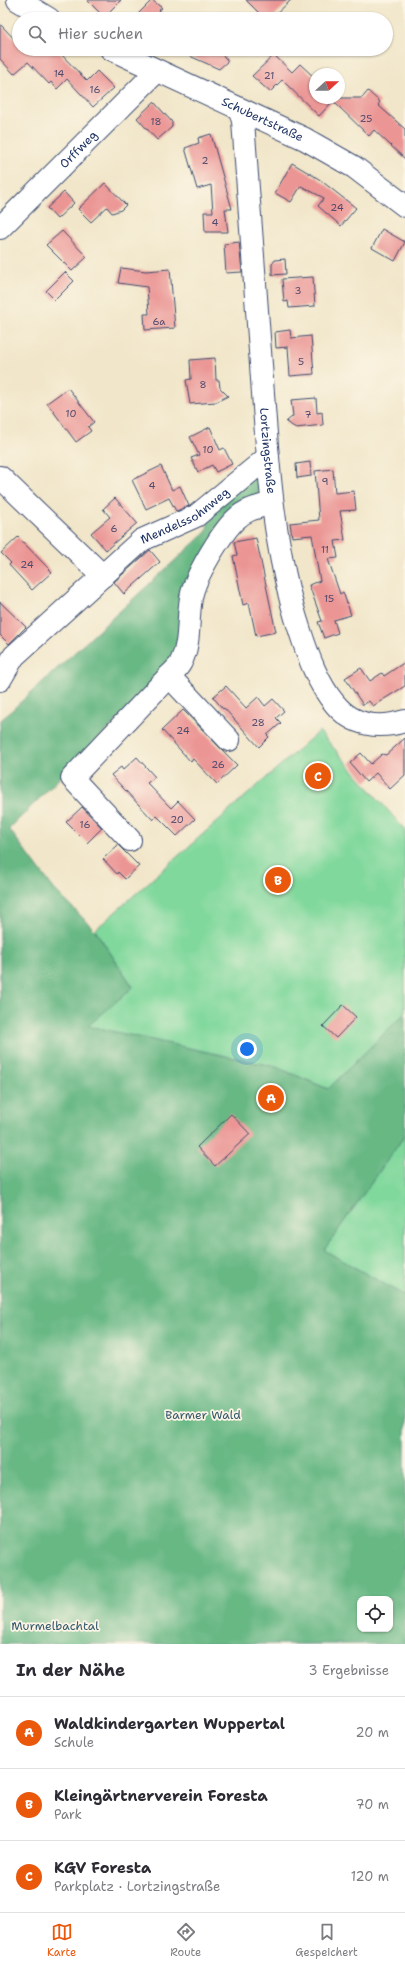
<!DOCTYPE html>
<html lang="de">
<meta charset="utf-8">
<style>
body{margin:0;font-family:"Shantell Sans",sans-serif;background:#f2f2f3;color:#2b2b33}
.controls{position:absolute;right:12px;bottom:12px;display:grid;overflow:hidden;border-radius:8px;box-shadow:0 1px 3px #0004}
.controls button{width:36px;height:36px;display:grid;place-items:center;padding:0;border:0;border-bottom:1px solid #e1e1e2;background:#fff;color:#2b2b33;font:20px sans-serif}
.compass{position:absolute;left:309px;top:68px;width:36px;height:36px;border-radius:50%;background:#fff;box-shadow:0 1px 3px #0004;rotate:69deg}
.you{position:absolute;left:247px;top:1049px;width:14px;height:14px;margin:-10px;border:3px solid #fff;border-radius:50%;background:#1a73e8;box-shadow:0 0 0 6px #1a73e833}
.badge{display:grid;place-items:center;width:26px;height:26px;border-radius:50%;background:#ea580c;color:#fff;font-size:13px;font-weight:700}
.pin{position:absolute;translate:-50% -50%;border:2px solid #fff;box-shadow:0 1px 4px #0006}
.list{margin:0;padding:0;list-style:none}
h2{display:flex;justify-content:space-between;align-items:center;height:52px;margin:0;padding:0 16px;font-size:17px}
h2 small{font-size:13px;font-weight:400;color:#7c7c81}
.list li{display:grid;grid-template-columns:26px 1fr auto;gap:12px;align-items:center;box-sizing:border-box;height:72px;padding:0 16px;border-top:1px solid #e1e1e2}
.list b{display:block;font-size:15px;white-space:nowrap}
.list p{margin:0;font-size:13px;white-space:nowrap;color:#7c7c81}
.list em{font-size:13px;font-style:normal;color:#7c7c81}
.icon{flex:none;width:22px;height:22px;fill:none;stroke:currentColor;stroke-width:2;stroke-linecap:round;stroke-linejoin:round}
.map{position:relative;flex:none;width:405px;height:1644px;overflow:hidden}
.search{position:absolute;background:#fff;box-shadow:0 1px 3px #0004;left:12px;right:12px;top:12px;height:44px;display:flex;align-items:center;gap:10px;box-sizing:border-box;padding:0 14px;border-radius:22px;color:#7c7c81;font-size:15px}
.sheet{height:268px;background:#fff}
nav{display:flex;justify-content:space-around;align-items:center;box-sizing:border-box;height:56px;border-top:1px solid #e1e1e2;background:#fff;font-size:11px;color:#7c7c81}
nav a{display:grid;justify-items:center;gap:2px}
nav .on{color:#ea580c}
.map>svg:first-child{display:block}
.green{fill:#80d89c;stroke:#4e847d}
.forest{fill:#68b884;stroke:#427471;fill-rule:evenodd}
.building{fill:#eb9695}
.lines{fill:none;stroke-linecap:round;stroke-linejoin:round}
.minor-casing{stroke:#3b4a6e;stroke-width:24}
.minor{stroke:#fff;stroke-width:22}
.labels{text-anchor:middle;dominant-baseline:central;stroke-width:3.5;stroke-linejoin:round;paint-order:stroke}
.number-label{font-size:10px;fill:#4f496c}
.street-label{font-size:12px;fill:#1b2f5e;stroke:#fcf5e5}
.park-label{font-size:12px;fill:#34596e;stroke:#fcf5e5}
</style>
<div class="map">
<svg width="405" height="1644" viewBox="0 0 405 1644">
<rect width="100%" height="100%" fill="#fcf5e5"/>
<filter id="ink" filterUnits="userSpaceOnUse"><feTurbulence type="fractalNoise" baseFrequency=".025" numOctaves="2"/><feDisplacementMap in="SourceGraphic" scale="8" xChannelSelector="R" yChannelSelector="G"/><feConvolveMatrix kernelMatrix="1 2 1 2 8 2 1 2 1" color-interpolation-filters="sRGB"/></filter>
<filter id="wash" filterUnits="userSpaceOnUse"><feTurbulence type="fractalNoise" baseFrequency=".012" numOctaves="4" result="noise"/><feDisplacementMap in="SourceGraphic" scale="16" xChannelSelector="R" yChannelSelector="G"/><feGaussianBlur stdDeviation="0.9" result="paint"/><feColorMatrix in="noise" values="0 0 0 0 0 0 0 0 0 0 0 0 0 0 0 0 0 1.4 0 .05"/><feComposite in="paint" operator="in"/></filter>
<g filter="url(#wash)">
<rect width="100%" height="100%" fill="#f1e6c9"/>
<path class="green" d="M319,731L405,830V1013L328,1089L276,1067L87,1026L133,987L95,930Z
M405,1135V1296L324,1250Z"/>
<path class="forest" d="M257,472L259,494L224,519L170,667L9,829L54,889L95,930L133,987L88,1026L276,1067L328,1089L405,1013V1135L324,1250L405,1296V1566L403,1567L405,1574V1644H0V721L207,531L209,513ZM360,1599H390V1629H360Z"/>
<g id="blocks">
<path class="building" d="M87,0H121L104,17Z
M152,0L162,8L159,10L168,19H133Z
M246,0H291L271,19H265Z
M0,24L19,44V49H56L87,81L97,71L114,88L93,107L67,79L57,89L51,82L49,84L28,62L14,74L0,59Z
M174,49H217L228,61L219,69Z
M274,55L292,72L300,64L315,78V98H362L368,91L380,102L378,105L405,129V159L374,130L369,136L333,101L319,116L282,80L270,92L252,76Z
M154,102L172,122V127L157,140L137,118Z
M211,134L232,209H225L228,232H205L204,212H213L211,185L197,189L185,148L199,143L198,138Z
M292,163L319,179L356,208L341,226L318,206L324,198L301,186L291,202L275,193Z
M105,183L126,205L121,210L112,213L107,207L91,222L78,209Z
M64,192L74,203L57,219L47,208Z
M382,229L405,242L395,261L372,248Z
M62,231L87,257L72,271L46,245Z
M239,242L242,272L226,273L224,244Z
M285,259L286,274L272,275V264L275,260Z
M121,268L146,271L170,269L175,328L145,330L144,314H149L147,287L118,283Z
M65,272L74,281L55,300L46,291Z
M313,277L315,306L289,308L288,301L284,302L282,279Z
M290,330L291,338L311,336L314,374L290,376L288,347L276,348L275,332Z
M215,358L216,380H219L220,388L228,396L216,402L190,404L186,380L191,379L190,360Z
M68,388L94,422L88,427L91,431L76,442L47,403Z
M316,398L317,413L322,412L323,425L296,428L286,422L293,416L291,400Z
M210,427L220,450L224,448L232,464L216,472L212,465L198,472L191,458L199,455L190,437Z
M310,462L311,476L297,478L296,464Z
M161,466L172,490L180,486L189,506L176,511L169,498L146,509L132,480Z
M333,469L335,493L354,491L356,510L340,511L345,540L335,541L338,558L328,559L340,594L343,592L351,615L334,620L338,633L324,638L318,622L322,621L309,585L320,581L312,535L292,537L290,523L319,520L315,471Z
M115,498L137,523L106,550L91,533L110,517L103,509Z
M18,537L52,572L32,590L9,565L11,563L1,553Z
M256,538L276,632L256,636L249,603L243,605L233,556L237,555L234,542Z
M150,550L160,562L124,594L114,582Z
M0,602L26,627L9,644L0,635Z
M405,662V686L373,706L369,701L363,705L345,678L361,668L370,681L382,673L384,676Z
M226,686L246,708L258,697L265,706L273,699L284,711L276,718L281,723L267,735L269,737L259,747L224,708L223,709L213,697Z
M183,710L237,765L217,784L193,759L191,762L162,730Z
M405,738V775L390,789L376,773L366,782L350,763L361,753L371,764L382,754L386,755Z
M137,757L155,777L147,783L171,808L178,801L195,819L177,836L157,816L153,820L111,775L121,767L123,770Z
M82,807L102,828L87,843L66,822Z
M118,845L139,866L125,879L118,872L117,874L103,859Z
M343,1005L356,1017L336,1038L323,1026Z
M231,1114L250,1134L215,1166L197,1147Z"/>
</g>
</g>
<g filter="url(#ink)">
<use href="#blocks" fill-opacity="0" stroke="#3b4a6e" stroke-width="1"/>
<g class="lines">
<defs>
<g id="minor">
<path d="M18,0L49,19"/>
<path id="s1" d="M111,49L305,139L354,167L405,206"/>
<path id="s2" d="M240,110L243,121C249,198 254,274 260,351C267,445 270,540 300,631C308,656 318,684 335,704C353,726 379,729 405,721"/>
<path id="s3" d="M0,228L157,71"/>
<path d="M0,477L103,576"/>
<path id="s4" d="M0,680L14,656L142,540L196,516L268,457"/>
<path d="M229,740L169,676C173,672 179,667 181,662C191,642 187,619 191,598C194,578 221,533 236,519C246,509 259,507 272,503"/>
<path d="M130,840L72,778L169,676"/>
</g>
</defs>
<use href="#minor" class="minor-casing"/>
<use href="#minor" class="minor"/>
</g>
</g>
<g class="labels">
<g class="number-label">
<text x="59" y="73">14</text>
<text x="269" y="75">21</text>
<text x="95" y="89">16</text>
<text x="366" y="118">25</text>
<text x="156" y="121">18</text>
<text x="205" y="160">2</text>
<text x="337" y="207">24</text>
<text x="215" y="222">4</text>
<text x="298" y="290">3</text>
<text x="159" y="321">6a</text>
<text x="301" y="361">5</text>
<text x="203" y="384">8</text>
<text x="71" y="413">10</text>
<text x="308" y="414">7</text>
<text x="208" y="449">10</text>
<text x="325" y="481">9</text>
<text x="152" y="485">4</text>
<text x="114" y="528">6</text>
<text x="325" y="549">11</text>
<text x="27" y="564">24</text>
<text x="329" y="598">15</text>
<text x="258" y="722">28</text>
<text x="183" y="730">24</text>
<text x="218" y="764">26</text>
<text x="177" y="819">20</text>
<text x="85" y="824">16</text>
</g>
<g class="street-label">
<text stroke="none"><textPath href="#s1" startOffset="167">Schubertstraße</textPath></text>
<text stroke="none"><textPath href="#s3" startOffset="111">Orffweg</textPath></text>
<text stroke="none"><textPath href="#s2" startOffset="342">Lortzingstraße</textPath></text>
<text stroke="none"><textPath href="#s4" startOffset="250">Mendelssohnweg</textPath></text>
</g>
<g class="park-label">
<text x="203" y="1415">Barmer Wald</text>
<text x="55" y="1626">Murmelbachtal</text>
</g>
</g>
</svg>
<div class="controls">
<button><svg class="icon" aria-label="locate" viewBox="0 0 24 24"><circle cx="12" cy="12" r="6"/><path d="M12 2v4M12 18v4M2 12h4M18 12h4"/></svg></button>
</div>
<svg class="compass" viewBox="-18 -18 36 36"><path d="M0-13l5 13h-10z" fill="#e53935"/><path d="M0 13l5-13h-10z" fill="#7c7c81"/></svg>
<div class="you"></div>
<div class="pin badge" style="left:271px;top:1098px">A</div>
<div class="pin badge" style="left:278px;top:880px">B</div>
<div class="pin badge" style="left:318px;top:776px">C</div>
<div class="search"><svg class="icon" aria-label="search" viewBox="0 0 24 24"><circle cx="10" cy="10" r="6"/><path d="M15 15l6 6"/></svg>Hier suchen</div>
</div>
<section class="sheet">
<h2>In der Nähe<small>3 Ergebnisse</small></h2>
<ul class="list">
<li><span class="badge">A</span><div><b>Waldkindergarten Wuppertal</b><p>Schule</p></div><em>20 m</em></li>
<li><span class="badge">B</span><div><b>Kleingärtnerverein Foresta</b><p>Park</p></div><em>70 m</em></li>
<li><span class="badge">C</span><div><b>KGV Foresta</b><p>Parkplatz · Lortzingstraße</p></div><em>120 m</em></li>
</ul>
</section>
<nav>
<a class="on"><svg class="icon" aria-label="map" viewBox="0 0 24 24"><path d="M3 6l6-2 6 2 6-2v14l-6 2-6-2-6 2zM9 4v14M15 6v14"/></svg>Karte</a>
<a><svg class="icon" aria-label="directions" viewBox="0 0 24 24"><path d="M12 3l9 9-9 9-9-9zM9 14v-3h6M13 9l2 2-2 2"/></svg>Route</a>
<a><svg class="icon" aria-label="saved" viewBox="0 0 24 24"><path d="M7 4h10v16l-5-4-5 4z"/></svg>Gespeichert</a>
</nav>
